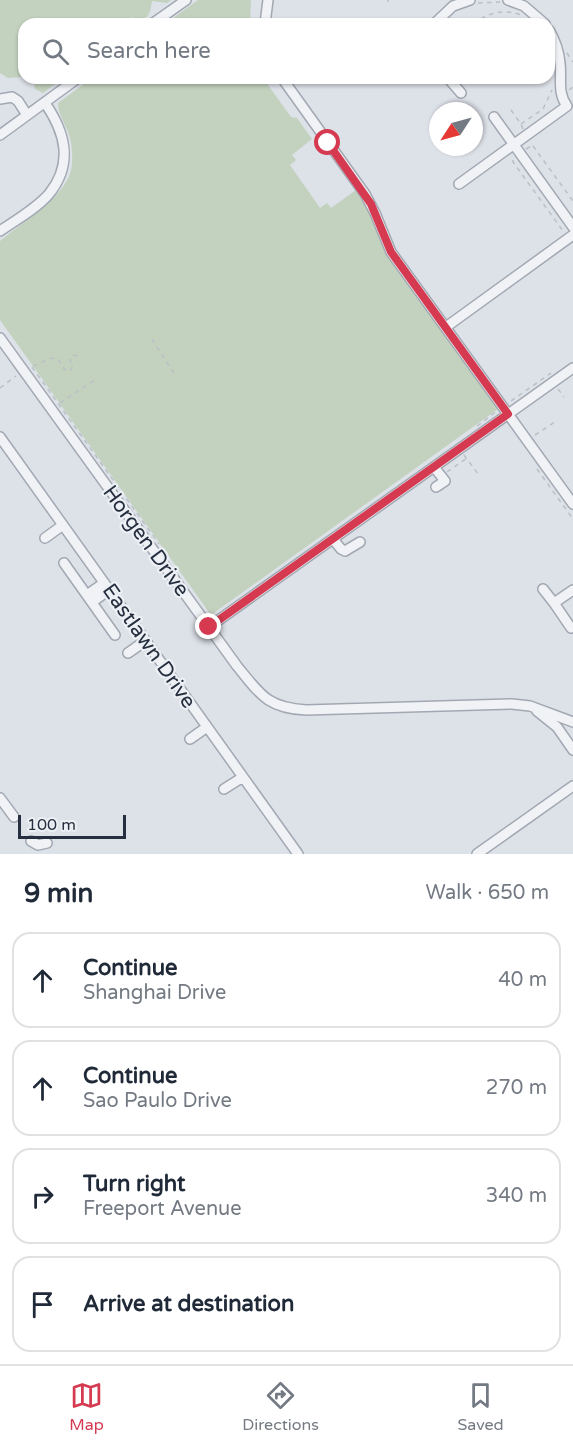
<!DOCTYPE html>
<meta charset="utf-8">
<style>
body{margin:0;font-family:"Varela Round",sans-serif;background:#f2f2f3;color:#1f2937}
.compass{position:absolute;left:429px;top:102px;width:54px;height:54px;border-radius:50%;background:#fff;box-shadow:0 2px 4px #0004;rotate:234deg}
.scale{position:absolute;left:18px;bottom:15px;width:108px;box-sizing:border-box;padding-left:6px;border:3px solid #262f3f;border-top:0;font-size:16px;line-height:21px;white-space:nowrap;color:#262f3f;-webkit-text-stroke:4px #ecf0f5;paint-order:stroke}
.stop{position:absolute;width:18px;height:18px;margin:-14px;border:4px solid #d53a51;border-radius:50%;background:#fff}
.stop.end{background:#d53a51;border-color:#fff;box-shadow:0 2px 6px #0008}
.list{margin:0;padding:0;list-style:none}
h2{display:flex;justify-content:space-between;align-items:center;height:78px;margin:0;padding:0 24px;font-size:26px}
h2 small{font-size:20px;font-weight:400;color:#747a83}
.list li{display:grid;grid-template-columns:39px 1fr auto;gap:18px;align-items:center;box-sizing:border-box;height:96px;margin:0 12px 12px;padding:0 12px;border:2px solid #e0e1e3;border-radius:18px}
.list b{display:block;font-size:22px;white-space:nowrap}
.list p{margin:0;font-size:20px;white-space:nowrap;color:#747a83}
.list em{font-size:20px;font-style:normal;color:#747a83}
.icon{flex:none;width:33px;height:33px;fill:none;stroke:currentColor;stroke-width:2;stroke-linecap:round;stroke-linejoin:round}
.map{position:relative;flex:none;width:573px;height:854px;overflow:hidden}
.search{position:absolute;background:#fff;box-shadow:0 2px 4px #0004;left:18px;right:18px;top:18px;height:66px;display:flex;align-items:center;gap:15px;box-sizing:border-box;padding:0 21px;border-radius:18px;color:#747a83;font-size:22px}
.sheet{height:510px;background:#fff}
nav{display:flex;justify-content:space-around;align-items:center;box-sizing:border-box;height:84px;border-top:2px solid #e0e1e3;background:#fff;font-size:16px;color:#747a83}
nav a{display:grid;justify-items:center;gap:3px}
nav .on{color:#d53a51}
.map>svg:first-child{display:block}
.green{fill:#c3d2be}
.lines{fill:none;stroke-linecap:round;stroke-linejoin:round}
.minor-casing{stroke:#a2a8b2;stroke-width:12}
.path{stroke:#bbbfc6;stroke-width:1.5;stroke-dasharray:4.5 4.5;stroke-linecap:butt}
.minor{stroke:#f0f2f6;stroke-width:9}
.route{stroke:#d53a51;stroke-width:8}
.labels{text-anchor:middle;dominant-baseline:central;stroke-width:4.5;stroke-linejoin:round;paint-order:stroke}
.street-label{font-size:21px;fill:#262f3f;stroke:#ecf0f5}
</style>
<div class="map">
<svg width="573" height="854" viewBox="0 0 573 854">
<rect width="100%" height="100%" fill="#dde1e8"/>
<path class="green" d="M0,0H171L167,3L152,1C150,16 147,22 131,17L120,24H24V77L8,78L0,73Z
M198,0H251L250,24H165Z
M33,78H58V82L43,93L35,89Z
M92,78H263L291,117L297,118L312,139L292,155L296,160L290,165L320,208L327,203L331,208L356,190L367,208L385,252L498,409L211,615L0,320V241C20,224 66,196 71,170C73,162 72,150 71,142C69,128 58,117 58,103Z"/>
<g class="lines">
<defs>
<path id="minor" d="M508,0L524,6L545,24
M152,24L186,0
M265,24L268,0
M434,24L453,6L470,0
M282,78L365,194L375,213L391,252L573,504
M448,78L461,93
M0,99L12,97L18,101L27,115
M494,117L573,227
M0,135L78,78
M459,184L567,106C557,92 562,79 560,63C559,52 555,40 549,30
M0,231C16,220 36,209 49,194C74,163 65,132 45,103
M446,327L573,235
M0,338L237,666C260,694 267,708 306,710L512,704L530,706L573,722
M0,437L298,854
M434,467L445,481L436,487
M45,538L63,525
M333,539L341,549L345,551L360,542
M64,563L115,635
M543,589L554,603
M87,595L104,583
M92,602L109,590
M209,627L573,368
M571,628L554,603L573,590
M128,653L145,641
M537,711L557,727L573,750
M190,739L207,727
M224,789L243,777
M0,798L14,817
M31,841L38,845L47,843
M477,854L573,786"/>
</defs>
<use href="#minor" class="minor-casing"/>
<path class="path" d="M388,0V2
M478,3L500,2
M483,18L487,24
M481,19C494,11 507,10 521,15
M567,53L573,62
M569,90L573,87
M511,110L521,124L523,129
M521,124L543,109L552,90
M533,146L573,201
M526,149L533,145
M513,160V162L563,231
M152,339L175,375
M33,366L51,358L59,360L64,369L70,371L73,366L70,360L73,355L78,356
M32,367L159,544
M0,388L16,376
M558,389L564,397
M511,401L551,373
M60,403L96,379
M477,426L497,411
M535,435L555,422
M464,455L478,474
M537,469L573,519
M447,472L467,458"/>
<use href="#minor" class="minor"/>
</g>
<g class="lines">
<path class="route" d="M209,627L508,414L391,252L371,204L328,143"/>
</g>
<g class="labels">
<g class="street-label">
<text transform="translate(146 541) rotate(54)">Horgen Drive</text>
<text transform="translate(149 646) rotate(55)">Eastlawn Drive</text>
</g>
</g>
</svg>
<svg class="compass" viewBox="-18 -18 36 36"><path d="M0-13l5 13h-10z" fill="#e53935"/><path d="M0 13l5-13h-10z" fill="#747a83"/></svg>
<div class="scale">100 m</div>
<div class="stop" style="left:328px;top:143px"></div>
<div class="stop end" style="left:209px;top:627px"></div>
<div class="search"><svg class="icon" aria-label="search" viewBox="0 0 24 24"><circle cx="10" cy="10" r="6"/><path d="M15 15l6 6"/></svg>Search here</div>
</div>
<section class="sheet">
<h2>9 min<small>Walk · 650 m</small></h2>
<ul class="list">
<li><svg class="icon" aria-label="ahead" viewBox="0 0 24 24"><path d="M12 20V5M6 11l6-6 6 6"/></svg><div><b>Continue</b><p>Shanghai Drive</p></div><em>40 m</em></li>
<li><svg class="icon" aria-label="ahead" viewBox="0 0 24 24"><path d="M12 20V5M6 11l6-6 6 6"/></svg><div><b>Continue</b><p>Sao Paulo Drive</p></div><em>270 m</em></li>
<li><svg class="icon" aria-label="right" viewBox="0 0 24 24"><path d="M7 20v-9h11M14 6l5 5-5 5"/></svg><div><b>Turn right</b><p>Freeport Avenue</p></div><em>340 m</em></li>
<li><svg class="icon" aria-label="arrive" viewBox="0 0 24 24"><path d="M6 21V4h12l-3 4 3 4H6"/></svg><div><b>Arrive at destination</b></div></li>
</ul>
</section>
<nav>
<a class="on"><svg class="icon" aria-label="map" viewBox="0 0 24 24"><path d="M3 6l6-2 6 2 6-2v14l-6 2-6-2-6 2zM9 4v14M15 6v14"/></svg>Map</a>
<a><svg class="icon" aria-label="directions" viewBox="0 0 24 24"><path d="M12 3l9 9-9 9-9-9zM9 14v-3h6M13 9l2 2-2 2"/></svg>Directions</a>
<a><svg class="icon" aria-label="saved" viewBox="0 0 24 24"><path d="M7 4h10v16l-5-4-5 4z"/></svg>Saved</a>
</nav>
